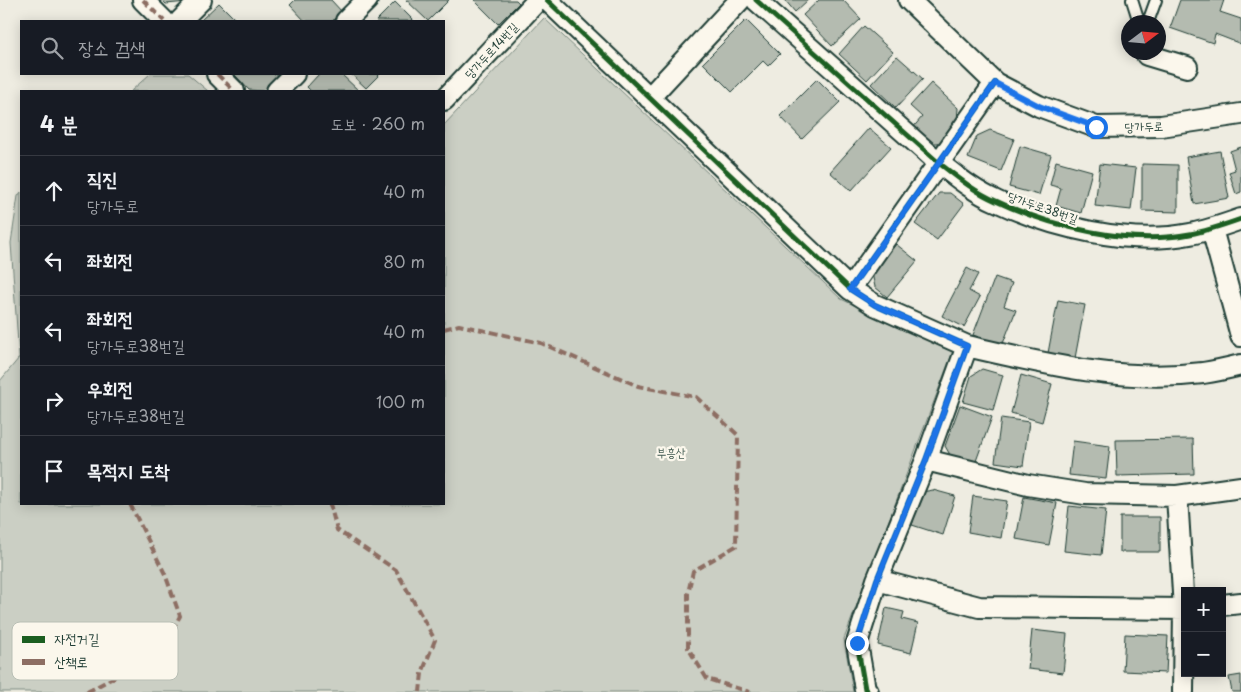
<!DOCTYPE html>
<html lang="ko">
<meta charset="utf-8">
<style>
body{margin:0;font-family:"Playpen Sans","Poor Story",sans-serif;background:#20242c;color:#f1f3f6}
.controls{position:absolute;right:15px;bottom:15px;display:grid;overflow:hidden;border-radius:0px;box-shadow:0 2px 12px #0003}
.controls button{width:45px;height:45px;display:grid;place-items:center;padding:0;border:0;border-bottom:1px solid #363941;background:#171b24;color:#f1f3f6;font:25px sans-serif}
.compass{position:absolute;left:1121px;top:15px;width:45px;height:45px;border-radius:50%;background:#171b24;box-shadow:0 2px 12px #0003;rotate:74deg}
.stop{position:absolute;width:15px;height:15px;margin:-11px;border:4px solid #1a73e8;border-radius:50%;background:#fff}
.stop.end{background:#1a73e8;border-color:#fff;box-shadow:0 1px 5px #0008}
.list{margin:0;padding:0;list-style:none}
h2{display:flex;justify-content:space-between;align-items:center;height:65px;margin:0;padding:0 20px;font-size:21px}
h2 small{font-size:16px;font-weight:400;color:#9ea1a6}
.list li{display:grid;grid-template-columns:32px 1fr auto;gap:15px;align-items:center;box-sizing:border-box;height:70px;padding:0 20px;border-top:1px solid #363941}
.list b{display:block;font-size:19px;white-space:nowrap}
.list p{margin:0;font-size:16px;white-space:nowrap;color:#9ea1a6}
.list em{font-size:16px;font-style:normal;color:#9ea1a6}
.icon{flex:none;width:28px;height:28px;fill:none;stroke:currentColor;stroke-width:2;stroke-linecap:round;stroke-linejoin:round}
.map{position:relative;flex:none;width:1241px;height:692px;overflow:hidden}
.search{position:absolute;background:#171b24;box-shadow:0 2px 12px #0003;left:20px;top:20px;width:425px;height:55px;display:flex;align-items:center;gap:12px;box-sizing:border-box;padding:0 18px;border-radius:0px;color:#9ea1a6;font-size:19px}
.panel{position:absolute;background:#171b24;box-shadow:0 2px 12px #0003;left:20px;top:90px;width:425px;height:415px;border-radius:0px}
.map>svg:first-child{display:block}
.green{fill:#cbcfc4;stroke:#75867c}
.building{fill:#b4bbb0;stroke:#1f3d34}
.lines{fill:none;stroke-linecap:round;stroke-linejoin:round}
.service-casing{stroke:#1f3d34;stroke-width:14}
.minor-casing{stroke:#1f3d34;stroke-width:24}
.service{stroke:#fbf7ec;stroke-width:10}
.minor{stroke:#fbf7ec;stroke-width:20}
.quiet{stroke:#8d6e63;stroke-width:4;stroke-dasharray:8 4;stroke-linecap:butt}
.cycleway-casing{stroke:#fbf7ec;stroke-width:8}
.cycleway{stroke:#1b5e20;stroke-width:5}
.route{stroke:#1a73e8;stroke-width:6}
.labels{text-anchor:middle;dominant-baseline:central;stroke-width:4.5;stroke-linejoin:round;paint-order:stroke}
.street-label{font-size:12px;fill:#1f3d34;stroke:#fbf7ec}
.park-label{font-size:12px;fill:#415a51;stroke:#fbf7ec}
.key{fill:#fbf7ec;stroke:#b9bfb5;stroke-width:1}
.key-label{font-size:14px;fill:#1f3d34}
</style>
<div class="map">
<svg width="1241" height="692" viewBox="0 0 1241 692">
<rect width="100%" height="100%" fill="#eeece1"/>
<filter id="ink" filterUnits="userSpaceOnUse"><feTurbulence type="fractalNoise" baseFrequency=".02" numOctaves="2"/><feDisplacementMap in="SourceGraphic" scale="10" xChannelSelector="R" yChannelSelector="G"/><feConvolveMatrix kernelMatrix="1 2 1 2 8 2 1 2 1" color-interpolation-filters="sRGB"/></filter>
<g filter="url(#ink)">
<path class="green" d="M544,18L841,299L953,351L844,639L853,692H0V381L19,358L11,243L18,196L21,192V504H444V125Z
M150,74H188L208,91H131Z"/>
<path class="building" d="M162,0H189L187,2L166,4Z
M295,0H331L342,12L332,21H305L290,5Z
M406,0H449L428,21Z
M474,0H516L519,3L498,24Z
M785,0H808L795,12Z
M819,0H843L861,19L832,46L803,15Z
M1180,0H1224L1220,12L1241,19V44L1215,34L1213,43L1170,28Z
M395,2L414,21H376Z
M219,3L237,21H200Z
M746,20L780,54L768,66L763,61L732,92L703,63Z
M864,26L893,52L867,80L839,54Z
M897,56L923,79L896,108L871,84Z
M234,74H282L264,91L249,90Z
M319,74H341L359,91H311L307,87Z
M351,74H380L366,88Z
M817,79L840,102L802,139L780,116Z
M931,83L958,108L957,121L943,143H926L911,130L922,117L910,106Z
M869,128L891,147L851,191L830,172Z
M990,130L1014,139L1001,171L968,158L977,136Z
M1020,146L1051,155L1039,195L1009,187Z
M1241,147V192L1236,194L1229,172L1235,170L1230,151Z
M1220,151L1229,198L1194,204L1186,157Z
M1056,161L1092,171L1081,213L1056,206L1061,188L1050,185Z
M1100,164L1136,168L1131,210L1095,206Z
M1142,164L1178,165V212L1142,211Z
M939,193H950L964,204L937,240L915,224Z
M896,244L917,261L887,297L875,287L872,273Z
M967,268L978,274L969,291L980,297L964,327L942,316Z
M995,277L1012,283L1004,306L1016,310L1002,346L973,335Z
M1058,300L1085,305L1075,358L1048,353Z
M982,369L1003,375L993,410L963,402L971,376Z
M1021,375L1052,384L1042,422L1011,413Z
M960,405L992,417L976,461L953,460L945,446Z
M1001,418L1029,422L1023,466L995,462Z
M1193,439L1194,474L1117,476L1116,440Z
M1073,441L1110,446L1106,479L1069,475Z
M933,490L955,496L943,535L912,525L922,492Z
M973,496L1007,501L1001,538L968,532Z
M1024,497L1057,503L1049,545L1016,539Z
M1069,506L1106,510L1101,555L1064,551Z
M1120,517H1160V552H1120Z
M886,608L904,612L902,619L918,623L911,653L878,645Z
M1032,630L1067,634L1063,673L1028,669Z
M1125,634L1168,636L1166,673L1123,671Z
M1241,675V692H1232L1229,677Z"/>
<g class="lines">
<defs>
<path id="service" d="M1132,0L1139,22
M1148,22L1156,0"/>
<path id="minor" d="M143,0L164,21
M547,0L850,289L995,83
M756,0L939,163C957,177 975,192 996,201C1051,227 1129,246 1190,234C1207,231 1224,225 1241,219
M909,0L995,83L1039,106L1096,127L1161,126L1241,114
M180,21L201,0
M346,21L367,0
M1147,52V55L1187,67
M217,74L234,91
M277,91L294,74
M649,98L740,0
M444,100L538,0
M1212,229L1241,336
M850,289L875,305L967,346L926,460L877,580L857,643L865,689L868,692
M967,346C1046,364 1121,383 1203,373C1216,371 1229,368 1241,365
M926,460L1028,485L1085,494L1177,496
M877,580L979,607L1185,609
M1222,605L1241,603
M1183,692L1184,609L1177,496L1241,487"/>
</defs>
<use href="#service" class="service-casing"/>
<use href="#minor" class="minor-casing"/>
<use href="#service" class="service"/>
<use href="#minor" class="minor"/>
<path class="quiet" d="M143,0L164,21
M217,74L234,91
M444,329L459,325L541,343L638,386L696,397L738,435L736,546L693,571L688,593V648L707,679L750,692
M328,504H330L337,530L396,570L435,640L422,673L420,692
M87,692L160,652L180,616L165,574L130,504"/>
<defs>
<path id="cycleway" d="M547,0L850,289L995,83
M756,0L939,163C957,177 975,192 996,201C1051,227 1129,246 1190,234C1207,231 1224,225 1241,219
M850,289L875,305L967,346L926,460L877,580L857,643L865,689L868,692"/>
</defs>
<use href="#cycleway" class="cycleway-casing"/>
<use href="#cycleway" class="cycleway"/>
</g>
</g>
<g class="lines" filter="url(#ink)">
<path class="route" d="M857,643L877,580L926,460L967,346L875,305L850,289L995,83L1039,106L1096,127"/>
</g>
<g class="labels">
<g class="street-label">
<text transform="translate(491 50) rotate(-47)">당가두로14번길</text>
<text transform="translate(1144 126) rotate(-2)">당가두로</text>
<text transform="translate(1043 207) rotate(19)">당가두로38번길</text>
</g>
<g class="park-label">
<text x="671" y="452">부흥산</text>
</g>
</g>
<rect x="12" y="622" width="166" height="58" rx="8" class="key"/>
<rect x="22" y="636" width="23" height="7" fill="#1b5e20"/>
<rect x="22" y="659" width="23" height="6" fill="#8d6e63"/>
<g class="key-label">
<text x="54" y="644">자전거길</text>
<text x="54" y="667">산책로</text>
</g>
</svg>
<div class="controls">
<button>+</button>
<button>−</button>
</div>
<svg class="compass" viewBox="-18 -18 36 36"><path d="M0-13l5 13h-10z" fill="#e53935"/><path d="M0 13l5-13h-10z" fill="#9ea1a6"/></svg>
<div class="stop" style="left:1096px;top:127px"></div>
<div class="stop end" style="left:857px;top:643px"></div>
<div class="search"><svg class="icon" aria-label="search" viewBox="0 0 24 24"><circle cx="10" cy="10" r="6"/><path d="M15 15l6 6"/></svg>장소 검색</div>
<section class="panel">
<h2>4 분<small>도보 · 260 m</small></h2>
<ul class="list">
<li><svg class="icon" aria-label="ahead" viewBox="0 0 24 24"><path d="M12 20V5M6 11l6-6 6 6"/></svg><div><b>직진</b><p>당가두로</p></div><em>40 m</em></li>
<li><svg class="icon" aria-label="left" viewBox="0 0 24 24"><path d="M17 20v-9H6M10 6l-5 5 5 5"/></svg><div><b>좌회전</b></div><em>80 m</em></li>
<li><svg class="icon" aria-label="left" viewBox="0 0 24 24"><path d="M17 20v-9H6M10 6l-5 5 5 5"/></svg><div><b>좌회전</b><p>당가두로38번길</p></div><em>40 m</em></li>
<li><svg class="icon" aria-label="right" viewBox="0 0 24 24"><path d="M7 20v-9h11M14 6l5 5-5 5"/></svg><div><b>우회전</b><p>당가두로38번길</p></div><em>100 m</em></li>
<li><svg class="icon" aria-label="arrive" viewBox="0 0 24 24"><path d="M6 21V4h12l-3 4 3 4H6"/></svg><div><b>목적지 도착</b></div></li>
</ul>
</section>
</div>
